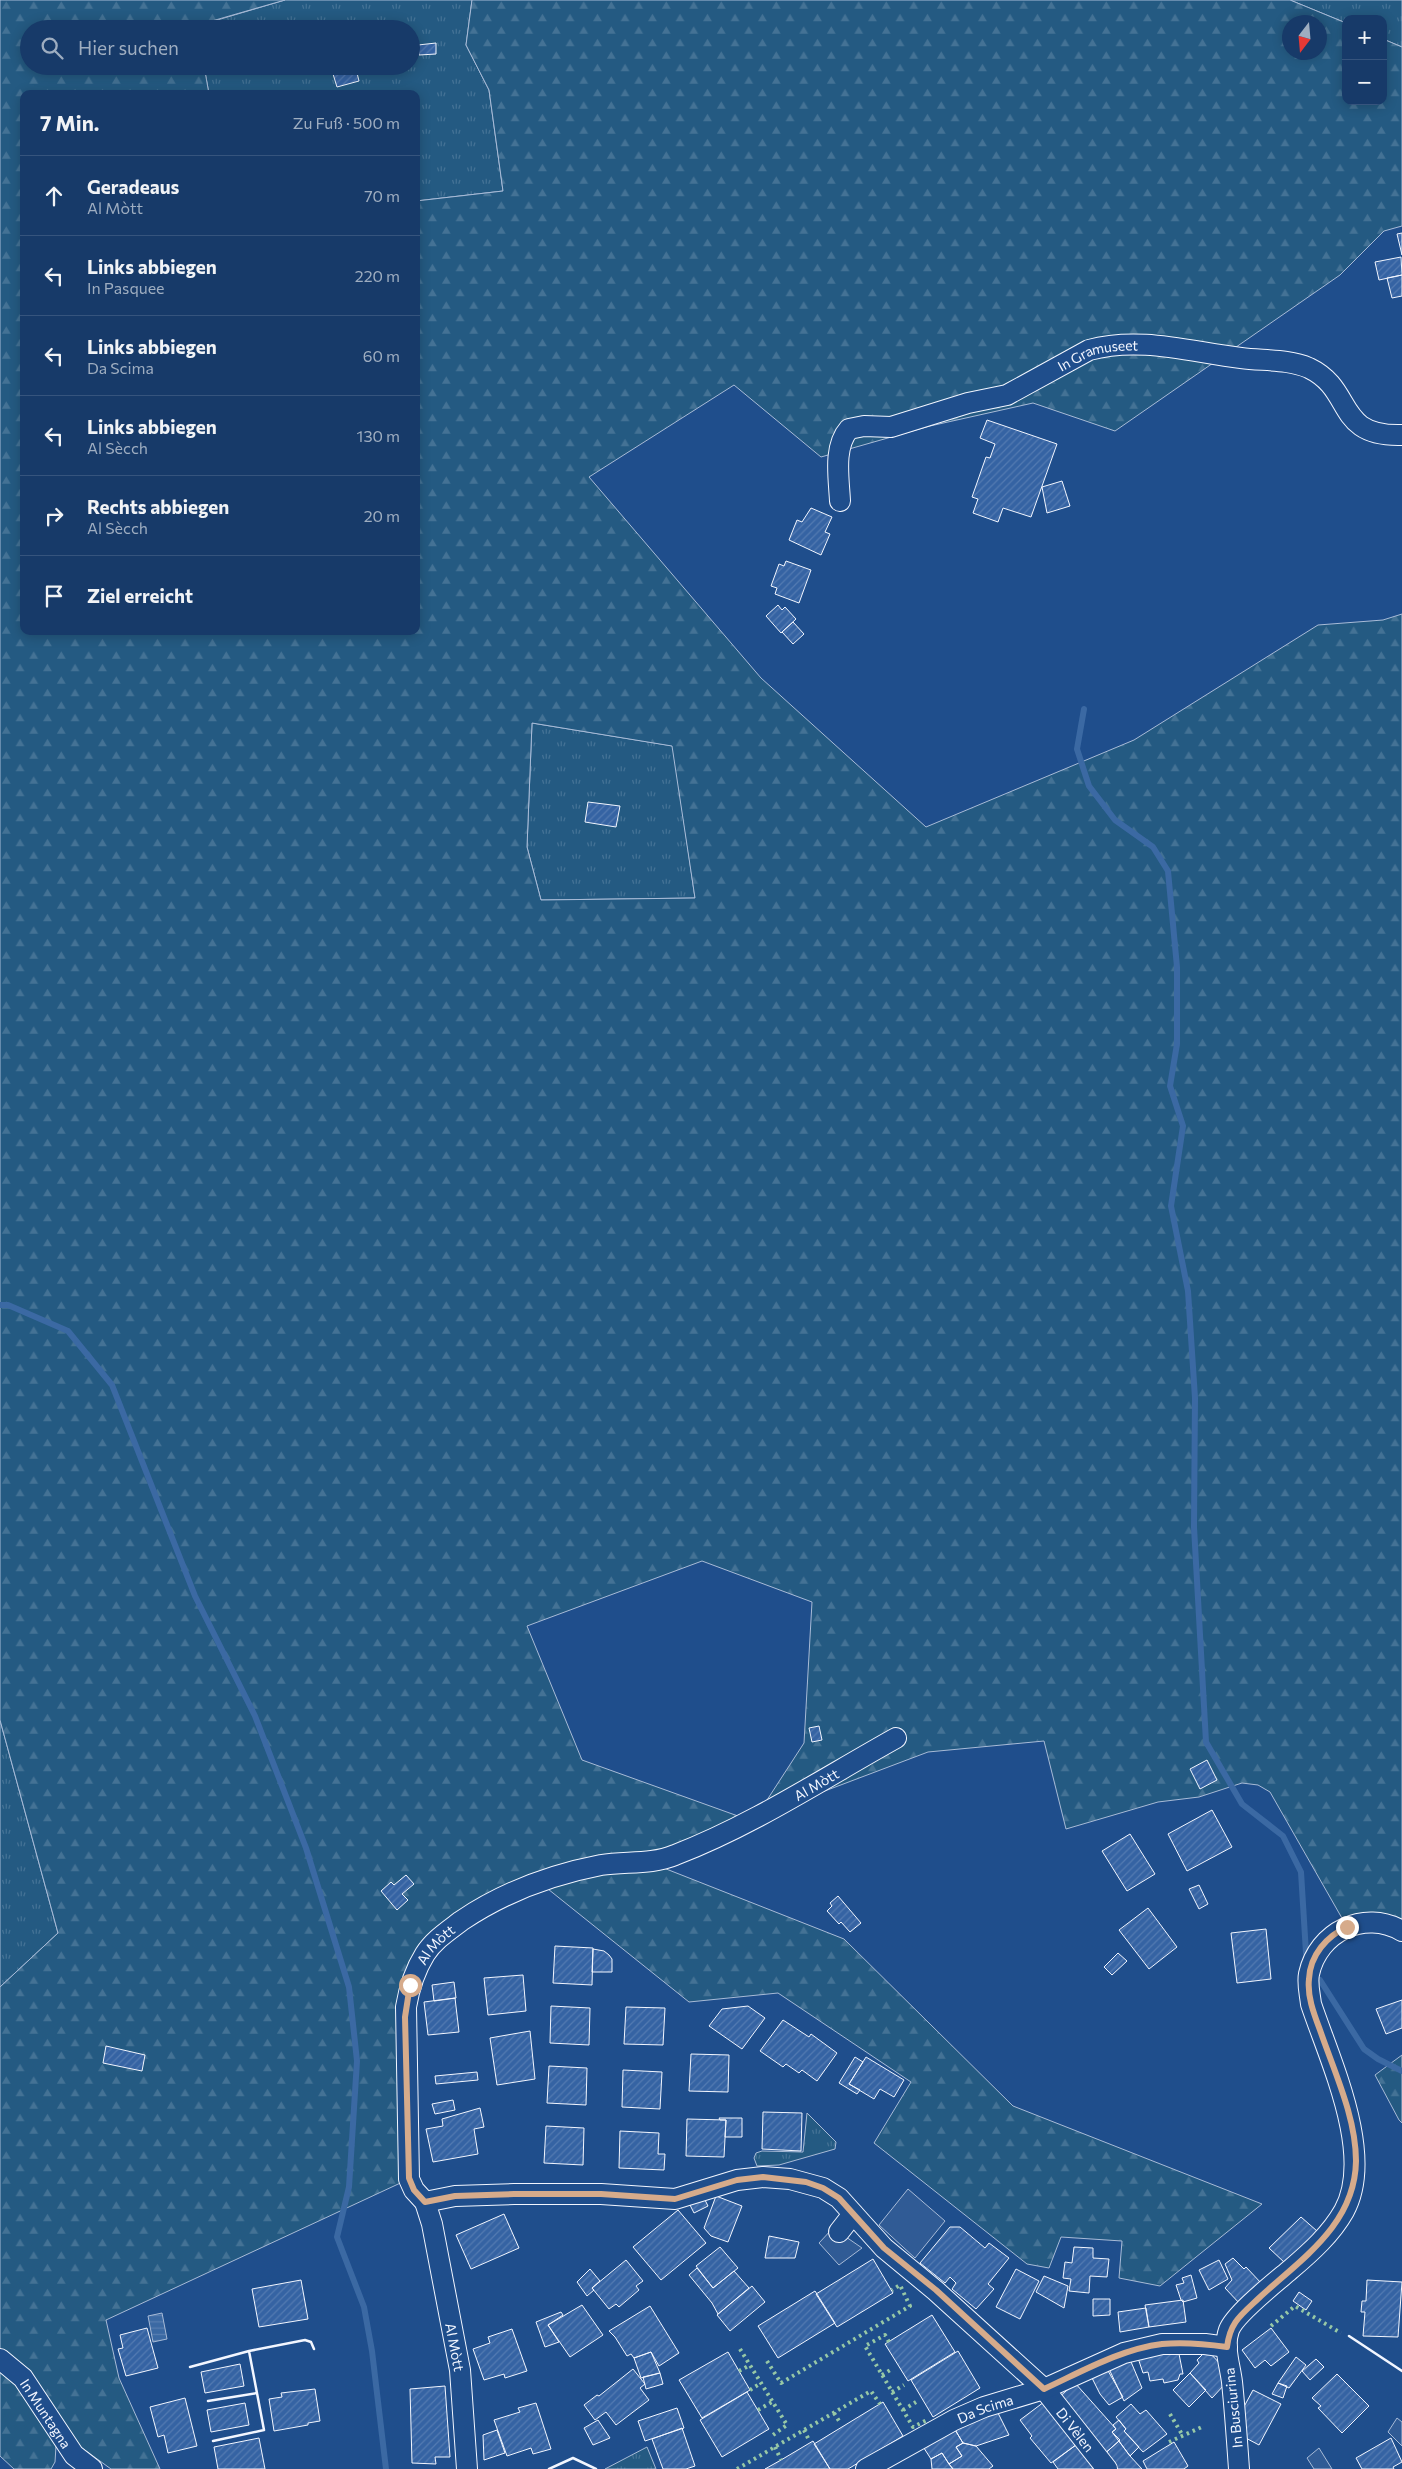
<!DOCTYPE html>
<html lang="de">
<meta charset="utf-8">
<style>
body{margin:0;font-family:Commissioner,sans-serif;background:#20416f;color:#f1f3f6}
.controls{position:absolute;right:15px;top:15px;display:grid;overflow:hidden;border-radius:10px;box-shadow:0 2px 12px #0003}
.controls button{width:45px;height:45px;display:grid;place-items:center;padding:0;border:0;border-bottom:1px solid #36547d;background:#173a69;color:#f1f3f6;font:25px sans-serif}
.compass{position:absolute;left:1282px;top:15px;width:45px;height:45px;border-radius:50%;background:#173a69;box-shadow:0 2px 12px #0003;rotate:196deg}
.stop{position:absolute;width:15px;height:15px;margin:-11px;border:4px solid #d6ab8b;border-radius:50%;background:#fff}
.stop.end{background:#d6ab8b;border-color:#fff;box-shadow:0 1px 5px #0008}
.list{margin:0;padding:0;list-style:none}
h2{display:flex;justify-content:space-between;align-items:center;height:65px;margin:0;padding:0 20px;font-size:21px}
h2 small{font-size:16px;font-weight:400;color:#9eadc0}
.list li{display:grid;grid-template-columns:32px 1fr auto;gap:15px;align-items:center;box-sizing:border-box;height:80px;padding:0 20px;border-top:1px solid #36547d}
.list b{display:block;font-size:19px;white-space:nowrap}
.list p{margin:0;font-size:16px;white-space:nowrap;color:#9eadc0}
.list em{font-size:16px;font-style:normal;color:#9eadc0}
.icon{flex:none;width:28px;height:28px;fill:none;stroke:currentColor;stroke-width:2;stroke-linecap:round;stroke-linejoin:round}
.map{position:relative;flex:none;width:1402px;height:2469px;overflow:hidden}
.search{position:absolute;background:#173a69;box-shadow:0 2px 12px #0003;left:20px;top:20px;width:400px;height:55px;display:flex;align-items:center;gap:12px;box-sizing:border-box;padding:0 18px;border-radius:28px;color:#9eadc0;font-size:19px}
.panel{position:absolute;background:#173a69;box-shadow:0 2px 12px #0003;left:20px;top:90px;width:400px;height:545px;border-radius:10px}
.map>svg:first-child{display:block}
.grass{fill:url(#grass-tufts);stroke:#a8bbd7}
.forest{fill:url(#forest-firs);stroke:#a8bbd7;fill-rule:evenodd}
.parking{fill:#305b95;stroke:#a8bbd7}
.water{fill:url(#water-rules);stroke:#a8bbd7}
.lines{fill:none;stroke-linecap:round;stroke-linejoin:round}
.stream{stroke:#3b69a3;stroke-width:6}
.building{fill:url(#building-hatch);stroke:#f2f6ff}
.minor-casing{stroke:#f2f6ff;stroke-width:22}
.minor{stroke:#1f4e8c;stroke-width:20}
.hedge{stroke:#97c8a6;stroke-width:4;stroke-dasharray:2.5 4;stroke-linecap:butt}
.wall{stroke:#f2f6ff;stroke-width:2.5}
.route{stroke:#d6ab8b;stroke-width:6}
.labels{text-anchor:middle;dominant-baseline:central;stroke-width:4;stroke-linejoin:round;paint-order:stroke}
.street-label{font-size:14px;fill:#f2f6ff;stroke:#1f4e8c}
</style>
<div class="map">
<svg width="1402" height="2469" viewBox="0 0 1402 2469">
<defs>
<pattern id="grass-tufts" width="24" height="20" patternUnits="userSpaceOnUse" patternTransform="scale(1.25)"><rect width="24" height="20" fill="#245a82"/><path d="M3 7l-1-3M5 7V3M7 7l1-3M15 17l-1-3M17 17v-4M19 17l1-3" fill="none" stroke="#447295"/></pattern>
<pattern id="forest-firs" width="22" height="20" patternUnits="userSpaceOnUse" patternTransform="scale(1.25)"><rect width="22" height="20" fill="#245a82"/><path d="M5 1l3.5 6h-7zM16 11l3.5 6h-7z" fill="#447295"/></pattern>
<pattern id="water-rules" width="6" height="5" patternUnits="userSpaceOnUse" patternTransform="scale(1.25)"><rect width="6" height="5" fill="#3b69a3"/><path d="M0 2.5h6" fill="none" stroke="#587fb1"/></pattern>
<pattern id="building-hatch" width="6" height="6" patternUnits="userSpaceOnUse" patternTransform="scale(1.25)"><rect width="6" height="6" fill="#3563a3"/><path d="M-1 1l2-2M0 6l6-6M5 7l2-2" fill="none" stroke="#537ab1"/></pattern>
</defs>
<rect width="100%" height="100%" fill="#1f4e8c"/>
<path class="grass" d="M285,0H472L466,45L489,90L503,191L416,201V94H209L204,66H411V29H198L197,26Z
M1290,0H1402V47L1383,39V19H1346V23Z
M532,723L673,746L695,898L541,900L527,847Z
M0,1720L58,1933L0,1987Z
M807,2113L836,2142L835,2149L779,2165L757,2166L754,2158L756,2153L762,2151L803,2152Z
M647,2447L656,2469H605Z"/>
<path class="forest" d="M0,0H285L198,25V29H29V66H204L209,94H24V631H416V201L503,191L489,90L466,45L472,0H1290L1346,23V101H1383V39L1402,47V226L1384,231L1340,275L1115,431L1033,403L930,426L821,457L734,385L589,477L761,678L926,827L1134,740L1318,625L1383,620L1402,614V1931L1347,1927L1270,1792L1258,1785L1242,1783L1199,1797L1158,1802L1066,1829L1044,1741L928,1752L756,1817L804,1743L812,1602L702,1561L527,1626L582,1760L763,1825L651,1863L844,1939L1013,2106L1262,2204L1160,2286L1119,2278L1122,2241L1061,2237L1049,2268L1027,2264L874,2143L911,2082L778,1993L689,2002L538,1881L497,1898L417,1969L409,2179L106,2320L119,2378L160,2469H111L57,2430L55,2462L51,2469H14L0,2456V1987L58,1933L0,1720ZM1290,22H1320V52H1290ZM532,723L672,746L695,898L541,900L527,847Z
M1402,2055V2123L1399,2120L1375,2075Z"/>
<path class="parking" d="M908,2189L945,2221L915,2258L879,2225Z
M833,2228L862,2248L839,2265L819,2243Z
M1397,2418L1402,2422V2446L1388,2432Z
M1319,2448L1332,2469H1314L1307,2458Z"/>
<path class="water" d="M162,2313L167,2339L153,2342L148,2316Z"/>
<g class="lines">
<path class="stream" d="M1084,709L1077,749L1089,786L1115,820L1153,847L1168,871L1177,967V1044L1170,1086L1183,1126L1171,1206L1188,1291L1195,1398L1194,1527L1206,1742L1242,1804L1283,1836L1301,1872L1306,1953
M0,1305H8L68,1331L112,1385L195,1596L255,1716L306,1848L349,1987L357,2061L349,2187L337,2237L364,2307L372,2351L386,2469
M1320,1980L1364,2049L1378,2059L1402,2071"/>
</g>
<path class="building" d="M436,43V54L419,55L418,45Z
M338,66H361L356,69L359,81L337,87L333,74L339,72Z
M1402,233V255L1397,234Z
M1401,257L1402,275L1379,280L1375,262Z
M1402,275V296L1392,298L1387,278Z
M987,420L1057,444L1031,517L1003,508L998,522L973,513L978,499L972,497L986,457L990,458L995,444L980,438Z
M1062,481L1070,506L1047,513L1042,487Z
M811,508L832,517L825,532L830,534L821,555L789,540L797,520L802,522Z
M786,561L811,570L799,603L775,594L777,588L771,586L779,564L784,566Z
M778,605L782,610L785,607L796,619L781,633L766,616Z
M793,622L804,634L793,644L782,632Z
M588,802L620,806L616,827L585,822Z
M819,1726L822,1740L812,1742L809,1728Z
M1207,1760L1217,1780L1200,1789L1190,1769Z
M1212,1810L1232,1847L1187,1871L1168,1834Z
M1130,1834L1155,1874L1127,1891L1102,1851Z
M406,1875L414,1884L402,1894L408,1900L397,1910L381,1891L391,1882L394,1885Z
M1199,1885L1208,1904L1199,1909L1189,1889Z
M838,1896L861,1923L850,1932L841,1922L839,1924L827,1911L832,1906L830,1903Z
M1148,1908L1177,1947L1149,1969L1119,1930Z
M1266,1929L1271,1979L1237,1983L1231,1933Z
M555,1946L593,1948L592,1985L553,1983Z
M593,1949L604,1951L609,1955L612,1959V1972H592Z
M1118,1953L1127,1961L1112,1975L1104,1967Z
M523,1975L526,2011L488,2015L484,1978Z
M454,1982L456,1998L434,2001L432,1985Z
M455,1998L459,2032L428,2035L424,2002Z
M1402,2000V2028L1386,2034L1376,2009Z
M551,2006L590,2008L589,2045L550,2043Z
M748,2006L765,2018L742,2049L709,2026L722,2009Z
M626,2007L665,2008L663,2045L624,2044Z
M783,2020L809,2037L811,2034L837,2053L817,2081L802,2070L799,2073L786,2064L783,2067L760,2051Z
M530,2031L535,2079L497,2085L490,2038Z
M106,2046L145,2055L142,2071L103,2063Z
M691,2054L729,2055L728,2092L689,2091Z
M855,2057L863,2062L849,2084L860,2090L857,2094L839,2083Z
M866,2057L904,2080L894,2097L880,2089L874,2099L849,2084Z
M549,2066L587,2068L586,2105L547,2103Z
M623,2070L662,2072L660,2109L622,2107Z
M477,2072L478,2080L436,2084L435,2076Z
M453,2100L455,2110L435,2114L432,2104Z
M480,2108L484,2127L474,2129L478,2154L433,2162L426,2129L443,2126L442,2119Z
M763,2112L802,2113L801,2151L762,2149Z
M719,2118H742V2137H725L726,2120H720Z
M687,2119L726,2120L724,2157L686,2156Z
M546,2126L584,2128L583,2165L544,2163Z
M620,2131L659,2133L658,2154H665L664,2170L619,2168Z
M703,2196L708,2206L694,2213L689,2203Z
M716,2196L742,2206L728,2242L711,2236L704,2228Z
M678,2210L706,2243L661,2280L633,2247Z
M504,2214L519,2248L471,2269L456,2235Z
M1301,2217L1317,2231L1285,2263L1269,2248Z
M950,2227H960L985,2248L989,2243L1009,2258L988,2284L994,2289L976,2309L952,2289L956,2283L950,2277L945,2283L920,2263Z
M769,2236L799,2242L795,2258H765Z
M720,2247L738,2268L713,2288L696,2266Z
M1074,2247L1093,2248V2258L1109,2259L1107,2277L1090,2276L1089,2293L1069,2291L1071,2279L1063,2278L1065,2262L1072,2263Z
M1233,2258L1244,2269L1246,2267L1262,2284L1241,2305L1225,2288L1232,2280L1225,2264Z
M873,2259L893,2293L837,2327L816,2294Z
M626,2260L643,2281L636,2286L639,2290L619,2307L616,2304L609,2309L592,2288Z
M1219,2260L1228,2279L1209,2290L1199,2270Z
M697,2268L713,2288L734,2271L749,2288L718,2314L712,2303L689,2275Z
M590,2269L600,2281L592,2288L594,2290L587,2296L577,2282Z
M1016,2269L1039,2281L1020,2319L996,2307Z
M1191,2275L1197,2298L1183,2302L1181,2300L1176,2285L1184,2283L1182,2278Z
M1044,2276L1068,2286L1064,2308L1036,2292Z
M301,2280L308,2319L259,2327L252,2289Z
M1367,2280L1402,2282L1398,2337L1363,2336L1365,2312H1361L1362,2301H1366Z
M752,2286L765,2302L730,2331L717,2315Z
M815,2291L835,2323L778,2358L758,2326Z
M1299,2292L1312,2301L1306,2310L1293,2301Z
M1093,2299H1110V2315L1093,2316Z
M1183,2300L1186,2322L1149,2327L1145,2305Z
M582,2305L603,2335L570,2357L548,2325Z
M650,2306L679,2353L659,2366L651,2352L634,2358L631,2354L627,2356L615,2337L609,2331Z
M1146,2308L1149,2327L1120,2332L1118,2312Z
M561,2312L563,2315L548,2325L559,2342L545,2347L536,2322Z
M932,2315L955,2352L908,2381L885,2344Z
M147,2328L158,2368L126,2376L118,2349L123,2348L120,2335Z
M1271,2328L1289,2352L1271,2366L1265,2360L1255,2368L1242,2350Z
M512,2329L527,2371L505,2378L504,2374L484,2380L473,2349L490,2343L488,2337Z
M1178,2349L1183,2374H1180L1178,2380L1164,2383L1163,2379L1150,2381L1148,2372L1143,2373L1137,2355Z
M1207,2350L1227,2371L1221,2377L1225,2384L1212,2398L1190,2373L1199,2363L1197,2360Z
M958,2351L980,2388L933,2417L911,2380Z
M651,2352L660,2373L641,2378L634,2358Z
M728,2352L750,2390L702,2418L679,2380Z
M1129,2357L1142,2388L1124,2401L1110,2371L1105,2366Z
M1296,2357L1306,2365L1289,2388L1278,2383Z
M1316,2359L1324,2367L1310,2380L1302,2371Z
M240,2364L244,2386L205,2393L201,2372Z
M633,2369L645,2384L640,2388L649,2400L616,2425L606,2412L595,2420L584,2405L597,2395L599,2396Z
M1107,2369L1123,2397L1109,2405L1100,2394L1091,2376Z
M660,2373L663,2384L646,2389L643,2377Z
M1190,2373L1206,2390L1189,2407L1173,2390Z
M1337,2374L1369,2406L1342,2433L1318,2408L1321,2406L1312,2398Z
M1075,2383L1116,2429L1112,2432L1120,2440L1102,2456L1057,2399Z
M1278,2383L1287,2386L1283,2398L1272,2394Z
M445,2386L450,2457H435L436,2464L412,2463L410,2389Z
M315,2389L320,2421L308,2423V2425L274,2431L269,2399L282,2397L281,2393Z
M1253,2390L1281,2404L1259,2445L1242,2436L1239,2416Z
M747,2392L769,2429L722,2457L700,2420Z
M185,2398L197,2446L168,2453L164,2435L158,2437L150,2407Z
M1048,2399L1080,2442L1051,2463L1030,2438L1032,2436L1020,2420Z
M883,2402L903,2436L848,2469H830L814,2444Z
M245,2403L249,2425L211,2432L207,2410Z
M536,2403L551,2449L533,2454L531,2448L507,2456L494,2420L520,2412L518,2408Z
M1131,2404L1140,2414L1146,2410L1167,2434L1143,2452L1124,2431L1126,2429L1116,2417Z
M677,2408L684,2428L645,2441L638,2421Z
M996,2409L1009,2435L976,2446L963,2443L951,2423Z
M598,2420L610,2438L593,2445L584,2428Z
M1119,2420L1126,2429L1124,2431L1139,2447L1130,2456L1112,2432L1116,2429L1113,2425Z
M951,2423L963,2443L956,2447L962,2456L949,2464L942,2453L931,2459L920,2442Z
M682,2428L695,2466L686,2469H663L652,2439Z
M497,2430L505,2453L484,2460L483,2435Z
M259,2438L265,2469H218L214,2447Z
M1391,2438L1402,2462L1393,2467L1394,2469H1362L1356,2458Z
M813,2441L830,2469H765L781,2460Z
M1119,2441L1130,2456L1142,2469H1109L1102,2456Z
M1080,2442L1096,2469H1058L1053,2462Z
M1174,2442L1188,2466L1184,2469H1147L1143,2461Z
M963,2443L976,2446L993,2466L989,2469H953L949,2464L962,2456L956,2447Z
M942,2453L949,2464L953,2469H932L931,2459Z"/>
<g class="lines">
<defs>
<g id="minor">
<path id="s1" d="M840,501C839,479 833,447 849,429L864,426L891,427L968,403L1007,395L1089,350C1140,336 1190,352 1241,358C1263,361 1288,359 1309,368C1355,390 1334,437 1402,435"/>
<path id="s2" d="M425,2202L455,2196L514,2194H601L675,2199L737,2180L763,2177L790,2179L823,2188L839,2198L884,2248L936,2291L1044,2389L1107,2469"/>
<path d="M839,2232L853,2214"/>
<path id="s3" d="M0,2359L23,2378L74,2455L92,2469"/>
<path id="s4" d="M467,2469L460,2370L432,2224L425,2202L414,2190L409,2179L406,2007C409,1989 415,1970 425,1954C434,1940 448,1931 461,1921C504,1892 549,1875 601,1865C626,1861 651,1865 675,1855C753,1825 824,1778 896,1738"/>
<path id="s5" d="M866,2469L954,2420L984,2407L1044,2389L1124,2353L1162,2344H1205L1227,2347"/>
<path d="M1239,2469C1237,2440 1235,2411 1232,2382C1230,2365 1223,2347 1229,2330C1235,2314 1277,2281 1291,2269C1311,2252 1331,2234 1344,2211C1375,2155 1330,2061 1311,2004C1310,1994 1307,1984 1309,1974C1318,1932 1364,1909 1402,1931"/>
</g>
</defs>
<use href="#minor" class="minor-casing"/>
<use href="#minor" class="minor"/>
<path class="hedge" d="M1271,2326L1295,2306L1341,2333
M889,2342L885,2335L865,2346L913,2427L927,2420
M740,2349L787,2425L773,2435
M767,2361L781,2383L910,2306L900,2285L892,2290
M739,2371L750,2365
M882,2375L892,2369
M750,2390L761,2383
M892,2392L904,2385
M758,2410L772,2402
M903,2410L916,2402
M834,2413L841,2424
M1170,2414L1183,2436
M804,2430L809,2440
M1169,2442L1204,2426
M775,2447L781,2460
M737,2469L871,2391L880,2404"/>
<path class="wall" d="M1349,2336L1402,2371
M249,2351L305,2340L311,2342L314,2349
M190,2367L249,2351L264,2430L213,2441
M208,2401L257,2393
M549,2469L573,2458L596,2469"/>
</g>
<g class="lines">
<path class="route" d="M410,1985L405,2017L409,2178L414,2190L425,2202L455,2196L514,2194H601L675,2199L737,2180L763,2177L806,2182L823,2188L839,2198L884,2248L936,2290L1044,2389C1081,2372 1121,2349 1162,2344C1183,2342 1206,2344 1227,2347C1230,2322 1241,2315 1259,2298C1301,2259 1355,2225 1356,2161C1356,2117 1334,2071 1320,2030C1314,2014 1307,1996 1309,1979C1310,1955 1327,1936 1347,1927"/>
</g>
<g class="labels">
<g class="street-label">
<text stroke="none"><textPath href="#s1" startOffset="338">In Gramuseet</textPath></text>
<text stroke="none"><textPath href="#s4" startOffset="962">Al Mòtt</textPath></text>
<text stroke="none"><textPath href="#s4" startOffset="542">Al Mòtt</textPath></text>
<text transform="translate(455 2347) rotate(79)">Al Mòtt</text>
<text transform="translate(1233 2408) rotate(-96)">In Busciurina</text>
<text stroke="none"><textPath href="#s5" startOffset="134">Da Scima</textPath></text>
<text stroke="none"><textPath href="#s3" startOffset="72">In Muntagna</textPath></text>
<text stroke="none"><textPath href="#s2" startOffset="754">Di Vèlen</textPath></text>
</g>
</g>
</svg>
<div class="controls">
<button>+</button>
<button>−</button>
</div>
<svg class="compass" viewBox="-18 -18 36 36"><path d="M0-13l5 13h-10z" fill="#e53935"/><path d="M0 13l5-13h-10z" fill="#9eadc0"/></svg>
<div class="stop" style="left:410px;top:1985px"></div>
<div class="stop end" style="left:1347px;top:1927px"></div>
<div class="search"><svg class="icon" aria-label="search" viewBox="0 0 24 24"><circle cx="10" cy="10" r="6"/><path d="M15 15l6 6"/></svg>Hier suchen</div>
<section class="panel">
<h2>7 Min.<small>Zu Fuß · 500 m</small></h2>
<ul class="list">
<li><svg class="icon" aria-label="ahead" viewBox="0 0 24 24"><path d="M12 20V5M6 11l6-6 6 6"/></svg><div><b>Geradeaus</b><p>Al Mòtt</p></div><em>70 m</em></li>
<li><svg class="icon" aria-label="left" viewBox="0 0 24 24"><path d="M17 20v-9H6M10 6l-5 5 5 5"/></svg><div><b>Links abbiegen</b><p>In Pasquee</p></div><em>220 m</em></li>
<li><svg class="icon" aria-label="left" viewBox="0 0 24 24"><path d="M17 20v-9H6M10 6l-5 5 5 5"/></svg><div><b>Links abbiegen</b><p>Da Scima</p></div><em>60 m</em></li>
<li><svg class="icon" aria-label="left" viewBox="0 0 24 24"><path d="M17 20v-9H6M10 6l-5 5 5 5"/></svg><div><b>Links abbiegen</b><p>Al Sècch</p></div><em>130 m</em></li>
<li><svg class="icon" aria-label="right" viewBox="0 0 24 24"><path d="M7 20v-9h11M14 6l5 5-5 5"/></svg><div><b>Rechts abbiegen</b><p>Al Sècch</p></div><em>20 m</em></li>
<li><svg class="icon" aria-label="arrive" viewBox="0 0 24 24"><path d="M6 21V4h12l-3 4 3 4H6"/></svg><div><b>Ziel erreicht</b></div></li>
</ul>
</section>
</div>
